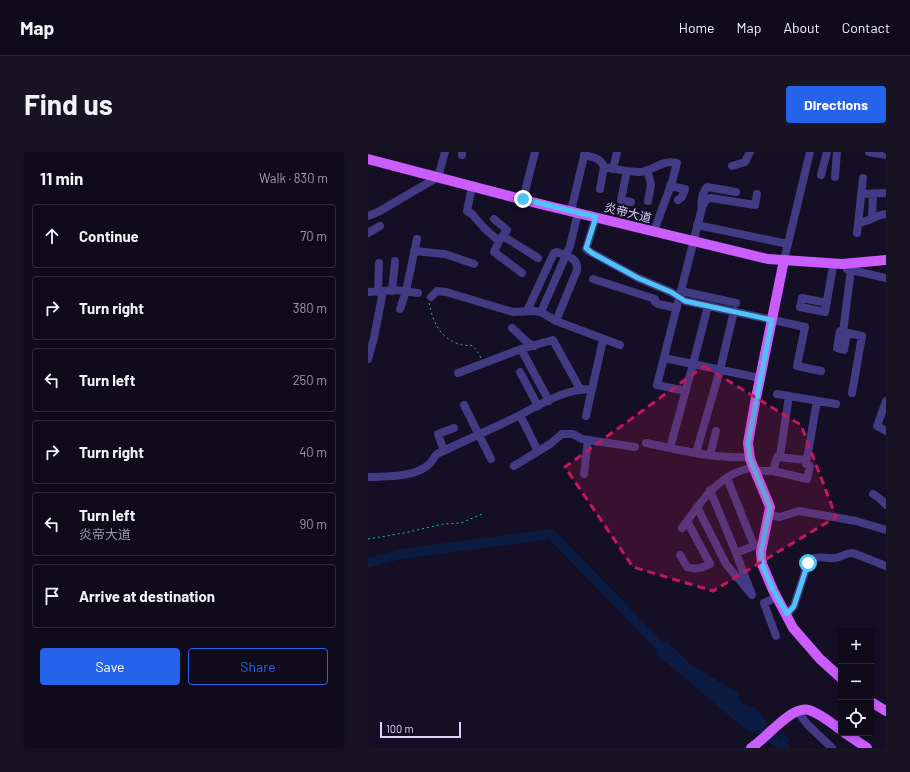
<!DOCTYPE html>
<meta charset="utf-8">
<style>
body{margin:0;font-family:Barlow,"Noto Sans SC",sans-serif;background:#181424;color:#f1f3f6}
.controls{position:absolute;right:12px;bottom:12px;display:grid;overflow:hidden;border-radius:4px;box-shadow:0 2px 6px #0003}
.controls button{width:36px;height:36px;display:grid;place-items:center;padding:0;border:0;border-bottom:1px solid #2f2b3a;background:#0f0b1b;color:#f1f3f6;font:20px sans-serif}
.scale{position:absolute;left:12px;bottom:10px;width:81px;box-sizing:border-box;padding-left:4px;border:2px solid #dbd3fe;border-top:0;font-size:11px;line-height:14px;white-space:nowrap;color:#dbd3fe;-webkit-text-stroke:3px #140f24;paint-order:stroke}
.stop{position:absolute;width:12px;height:12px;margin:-9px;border:3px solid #4fc3f7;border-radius:50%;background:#fff}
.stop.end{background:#4fc3f7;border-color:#fff;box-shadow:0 1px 4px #0008}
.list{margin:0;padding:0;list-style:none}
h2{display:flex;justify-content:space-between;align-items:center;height:52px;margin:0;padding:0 16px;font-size:17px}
h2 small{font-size:13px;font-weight:400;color:#9b9ba3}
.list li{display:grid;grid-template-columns:26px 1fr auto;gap:12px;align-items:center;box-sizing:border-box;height:64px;margin:0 8px 8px;padding:0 8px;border:1px solid #2f2b3a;border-radius:4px}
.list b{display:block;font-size:15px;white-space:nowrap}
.list p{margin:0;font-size:13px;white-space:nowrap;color:#9b9ba3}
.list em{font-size:13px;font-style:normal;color:#9b9ba3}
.actions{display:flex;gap:8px;padding:12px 16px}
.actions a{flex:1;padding:9px 0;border:1px solid #2563eb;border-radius:4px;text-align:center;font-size:14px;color:#2563eb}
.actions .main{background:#2563eb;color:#fff}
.icon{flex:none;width:22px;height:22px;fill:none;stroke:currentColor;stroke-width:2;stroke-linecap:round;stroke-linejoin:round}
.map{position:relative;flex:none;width:518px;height:596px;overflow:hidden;border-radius:4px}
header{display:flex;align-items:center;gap:24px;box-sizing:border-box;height:56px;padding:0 20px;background:#0f0b1b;border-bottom:1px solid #2f2b3a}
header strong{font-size:19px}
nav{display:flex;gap:22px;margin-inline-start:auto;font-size:14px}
.intro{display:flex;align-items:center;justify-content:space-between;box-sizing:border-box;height:96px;padding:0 24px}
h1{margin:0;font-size:28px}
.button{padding:10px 18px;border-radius:4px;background:#2563eb;color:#fff;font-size:14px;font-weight:700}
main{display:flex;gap:24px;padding:0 24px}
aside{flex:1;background:#0f0b1b;border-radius:4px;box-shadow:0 2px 6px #0003}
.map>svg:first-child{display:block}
.water{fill:#0b1b42}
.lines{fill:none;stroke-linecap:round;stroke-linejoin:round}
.river{stroke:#0b1b42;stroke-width:10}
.path{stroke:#31b4b5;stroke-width:1;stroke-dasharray:2 3;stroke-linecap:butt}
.minor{stroke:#423b83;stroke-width:8}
.major{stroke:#cb5cfd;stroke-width:10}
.route{stroke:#4fc3f7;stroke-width:5}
.marked{fill:#c2185b;fill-opacity:0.2;stroke:#c2185b;stroke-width:3;stroke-dasharray:8 5;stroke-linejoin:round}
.labels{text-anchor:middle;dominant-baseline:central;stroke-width:3.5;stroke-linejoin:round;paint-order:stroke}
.street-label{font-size:12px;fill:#dbd3fe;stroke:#140f24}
</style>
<header>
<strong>Map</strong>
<nav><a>Home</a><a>Map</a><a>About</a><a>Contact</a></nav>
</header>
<div class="intro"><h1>Find us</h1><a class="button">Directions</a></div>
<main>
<aside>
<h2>11 min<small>Walk · 830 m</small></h2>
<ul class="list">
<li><svg class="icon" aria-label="ahead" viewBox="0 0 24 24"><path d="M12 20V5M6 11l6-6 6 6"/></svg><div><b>Continue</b></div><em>70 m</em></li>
<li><svg class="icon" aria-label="right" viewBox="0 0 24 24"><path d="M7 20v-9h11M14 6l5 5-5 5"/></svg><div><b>Turn right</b></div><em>380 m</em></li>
<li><svg class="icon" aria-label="left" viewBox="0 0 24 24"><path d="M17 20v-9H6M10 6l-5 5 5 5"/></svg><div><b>Turn left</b></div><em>250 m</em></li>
<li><svg class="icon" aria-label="right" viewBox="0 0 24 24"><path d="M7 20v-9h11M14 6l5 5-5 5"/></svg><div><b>Turn right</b></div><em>40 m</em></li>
<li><svg class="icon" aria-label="left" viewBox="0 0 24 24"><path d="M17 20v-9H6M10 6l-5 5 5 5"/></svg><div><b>Turn left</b><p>炎帝大道</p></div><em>90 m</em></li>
<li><svg class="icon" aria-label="arrive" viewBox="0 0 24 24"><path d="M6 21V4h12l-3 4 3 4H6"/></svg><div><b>Arrive at destination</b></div></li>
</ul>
<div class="actions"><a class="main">Save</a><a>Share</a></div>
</aside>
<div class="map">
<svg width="518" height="596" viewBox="0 0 518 596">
<rect width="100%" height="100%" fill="#140f24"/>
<path class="water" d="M299,489L322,512L370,541L373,551L380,554L382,557L383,555H386L394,562L400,576L414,587L412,582L414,579L421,587L422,590L419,589L418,590L424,596H409L392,583L378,578L286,500Z"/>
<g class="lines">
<path class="river" d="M0,411L33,402L183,382L282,484L302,504"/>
<path class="path" d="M61,151C65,169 70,183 88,191C103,198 102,185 113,206
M0,387L36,381L75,372L93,371L114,362"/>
<path class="minor" d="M501,0L518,3
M94,3V0
M216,3C224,5 233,6 236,15C248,17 260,20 272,20C285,19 295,7 309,11L304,30L286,79
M364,14L377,10L382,0
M245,17L249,0
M279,18L283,32L280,49
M259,19L253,48L263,50
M453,23L459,0
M467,25L469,0
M104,34L99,59L104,62L117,77L131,89
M302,34L317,37L314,45L310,48
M232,37L236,15
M493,42L518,41
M155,47L167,0
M334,55L339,47L343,46L387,53L389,42
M203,59L217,0
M0,64L10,60L70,25L77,0
M228,65L218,97L219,98L270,126L303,140L317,149L437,175L429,214L453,219
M504,66L505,42
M126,67L139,78L131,89L126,100L154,121
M490,71C500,70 508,63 518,62
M329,73L420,92
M0,81L12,74
M489,81L495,26
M135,84L170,106
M46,99L77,102L106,112
M416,108L442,0
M479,117L518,126
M483,118L475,180L494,184L484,241
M225,127L287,147V150L290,152L309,156
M24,139L27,109
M313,139L368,151
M0,140L27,138L50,141
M10,140L11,111
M63,145L69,139L78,140L145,160L166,159L173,160L188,169L252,193
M459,151L434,146L432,155L457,160L465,114
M32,157L38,139L49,87
M159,159L184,105L186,101L189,100C200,105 210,105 209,118L188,169
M173,160L202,94L210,61
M144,176L159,190L166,194
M475,180L472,179L469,196L476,198L479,181
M153,197L181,249
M296,206L392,226
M0,207L6,186L15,139
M152,220L170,254
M90,221L153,197L185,188L212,237
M318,239L289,233L334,56C333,49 334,41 339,35L368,40
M409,242L468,252
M518,249L509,274L518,279
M96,253L123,307
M152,263L170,299
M218,264L235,188
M278,291C312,298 347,307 382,305
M302,296L325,212L340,154
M76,299L70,282L86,276
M328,301L352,218L366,159
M342,303L348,279
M412,304L421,244
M146,314L182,292L194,282H205L214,287L267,295
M387,319H405L439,327L442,314L438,312L449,249
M405,319L409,305L438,308
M216,322L220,288
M0,325C19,324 43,326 59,314C64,311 65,306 69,302C94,290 119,279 144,267C169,255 194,237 223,237
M359,326L385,391L394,396
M505,342L511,346L518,353
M329,355L358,412L384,443L368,401L342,338
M401,363L412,365L431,359L488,369L518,378
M314,376C329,356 342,334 365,322C371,319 378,317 385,315
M368,401L388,393
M312,403L319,415C328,418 334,416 342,412L319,369
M419,462L426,454L440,411C442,409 444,407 447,406C454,404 460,407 467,406C474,405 477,401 485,401L518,414
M408,484L396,451L409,445
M429,559L440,573L464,596"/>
<path class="major" d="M0,7L164,50L400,107L474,112L518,108
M416,108L387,251L380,291L382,307L402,355L393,400L394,412L405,438L425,476L452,507L473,526
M503,550L518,559
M477,581L499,596
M383,596C398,587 423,553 441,558C453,562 463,571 473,578"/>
</g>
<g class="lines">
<path class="route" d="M155,47L228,65L218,96L224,101L270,126L303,140L317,149L404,168L380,291L382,307L402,355L393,400L394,412L405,438L419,462L426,454L440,411"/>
</g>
<path class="marked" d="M336,214L433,273L468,365L345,439L265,415L197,315Z"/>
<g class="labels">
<g class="street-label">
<text transform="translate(260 60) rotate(14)">炎帝大道</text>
</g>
</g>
</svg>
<div class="controls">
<button>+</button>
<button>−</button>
<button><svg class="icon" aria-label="locate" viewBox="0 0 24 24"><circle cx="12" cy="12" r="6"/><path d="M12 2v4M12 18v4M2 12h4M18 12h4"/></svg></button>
</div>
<div class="scale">100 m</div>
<div class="stop" style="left:440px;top:411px"></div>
<div class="stop end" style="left:155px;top:47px"></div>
</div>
</main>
